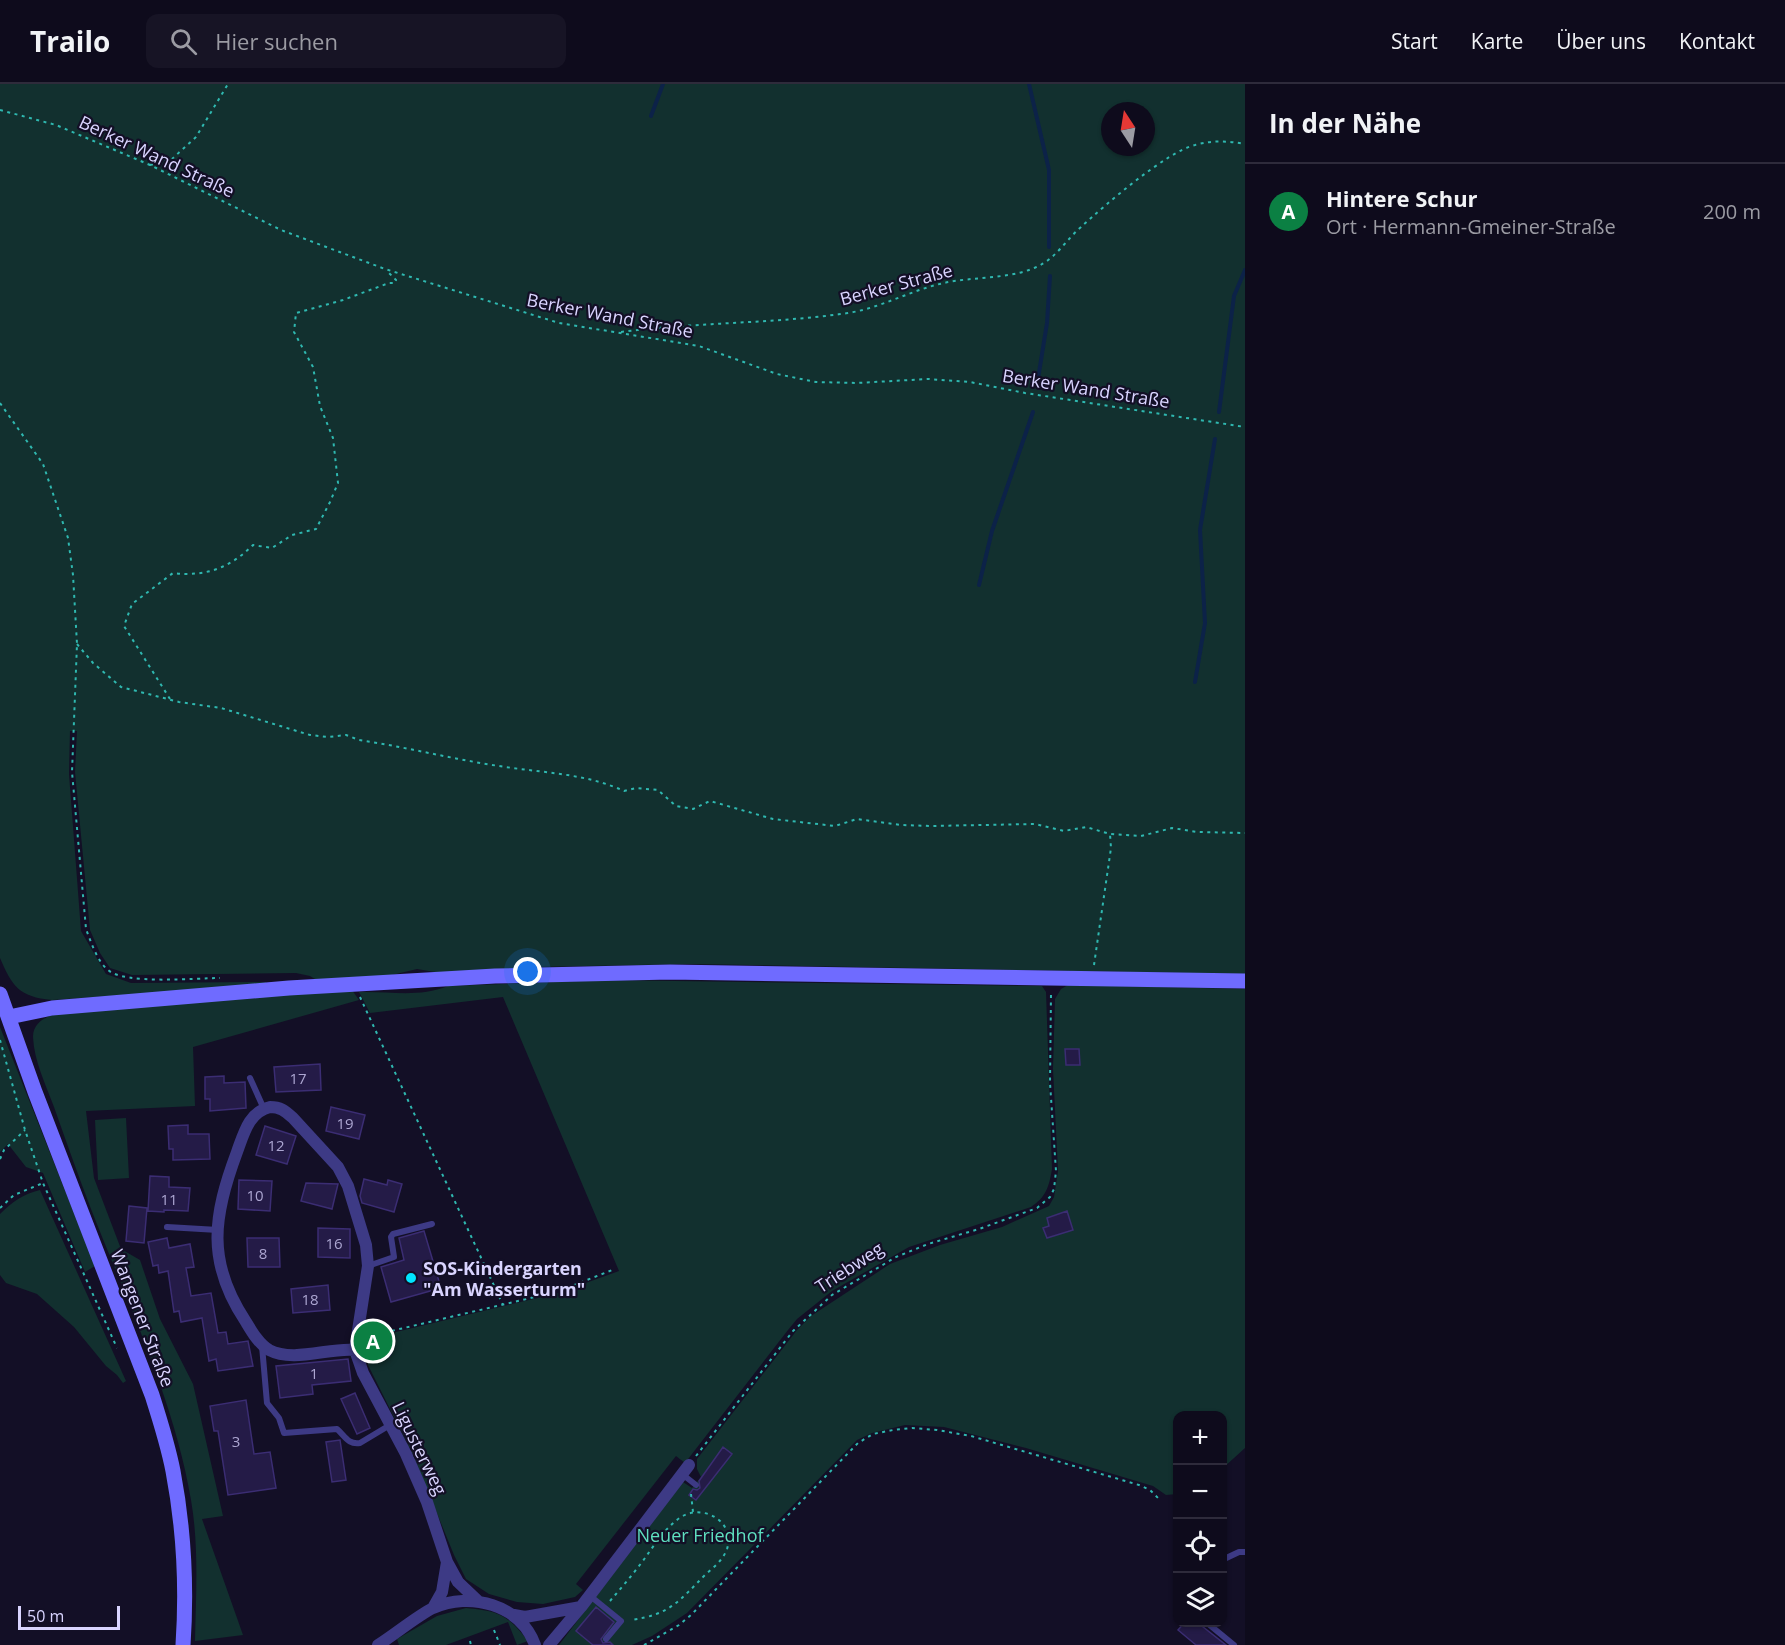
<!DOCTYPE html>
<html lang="de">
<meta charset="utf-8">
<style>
body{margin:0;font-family:"Open Sans",sans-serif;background:#171425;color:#f1f3f6}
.controls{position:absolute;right:18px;bottom:18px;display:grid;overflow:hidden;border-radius:12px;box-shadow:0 2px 4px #0004}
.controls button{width:54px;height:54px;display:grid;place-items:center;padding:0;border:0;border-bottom:2px solid #2e2b3b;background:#0e0b1c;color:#f1f3f6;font:30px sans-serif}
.compass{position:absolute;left:1101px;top:18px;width:54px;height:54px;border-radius:50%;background:#0e0b1c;box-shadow:0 2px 4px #0004;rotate:348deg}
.scale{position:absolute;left:18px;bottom:15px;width:102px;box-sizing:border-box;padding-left:6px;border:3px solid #d9d4ff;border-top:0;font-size:16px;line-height:21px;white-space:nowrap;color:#d9d4ff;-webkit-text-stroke:4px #130f26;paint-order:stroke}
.you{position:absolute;left:528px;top:888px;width:21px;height:21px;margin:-15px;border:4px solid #fff;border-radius:50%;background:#1a73e8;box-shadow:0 0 0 9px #1a73e833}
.badge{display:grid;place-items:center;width:39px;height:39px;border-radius:50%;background:#0b8043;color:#fff;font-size:20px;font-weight:700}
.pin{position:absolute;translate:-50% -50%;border:3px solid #fff;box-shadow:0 2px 6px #0006}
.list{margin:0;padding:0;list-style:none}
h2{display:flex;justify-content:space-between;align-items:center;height:78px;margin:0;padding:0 24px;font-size:26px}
h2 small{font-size:20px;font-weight:400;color:#9b9ba3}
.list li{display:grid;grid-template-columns:39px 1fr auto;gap:18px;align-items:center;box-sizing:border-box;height:96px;padding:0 24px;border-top:2px solid #2e2b3b}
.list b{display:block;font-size:22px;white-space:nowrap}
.list p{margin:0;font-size:20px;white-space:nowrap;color:#9b9ba3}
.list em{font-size:20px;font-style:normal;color:#9b9ba3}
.icon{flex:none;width:33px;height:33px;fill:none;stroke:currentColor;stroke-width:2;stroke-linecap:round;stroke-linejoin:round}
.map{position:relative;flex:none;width:1245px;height:1561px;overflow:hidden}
header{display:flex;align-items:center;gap:36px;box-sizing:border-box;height:84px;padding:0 30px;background:#0e0b1c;border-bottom:2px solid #2e2b3b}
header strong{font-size:28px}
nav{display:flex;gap:33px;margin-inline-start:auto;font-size:21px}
.search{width:420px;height:54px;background:#171425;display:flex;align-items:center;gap:15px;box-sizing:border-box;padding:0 21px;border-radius:12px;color:#9b9ba3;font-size:22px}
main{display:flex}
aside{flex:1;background:#0e0b1c}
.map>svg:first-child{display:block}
.green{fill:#12302f;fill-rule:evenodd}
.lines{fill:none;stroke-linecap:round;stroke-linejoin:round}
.stream{stroke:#0c2248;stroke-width:4}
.building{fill:#241b47;stroke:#3b2d73;stroke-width:1.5}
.path{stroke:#2fb8b0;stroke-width:2;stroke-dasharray:3 4.5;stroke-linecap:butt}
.lane{stroke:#3d3a85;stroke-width:6}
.street{stroke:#3d3a85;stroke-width:12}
.secondary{stroke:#6f6bff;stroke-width:15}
.poi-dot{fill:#00e5ff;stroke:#130f26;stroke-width:2}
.labels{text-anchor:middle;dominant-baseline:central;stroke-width:4.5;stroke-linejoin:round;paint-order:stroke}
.number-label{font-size:15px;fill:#aca6d1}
.street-label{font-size:18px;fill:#d9d4ff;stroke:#130f26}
.poi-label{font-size:18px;font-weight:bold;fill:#d9d4ff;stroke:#130f26;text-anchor:start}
.park-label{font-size:18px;fill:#5fe0c0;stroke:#130f26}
</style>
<header>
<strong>Trailo</strong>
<div class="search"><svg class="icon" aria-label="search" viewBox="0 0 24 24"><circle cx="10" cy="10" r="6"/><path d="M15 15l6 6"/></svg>Hier suchen</div>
<nav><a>Start</a><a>Karte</a><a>Über uns</a><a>Kontakt</a></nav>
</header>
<main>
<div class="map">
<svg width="1245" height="1561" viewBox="0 0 1245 1561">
<rect width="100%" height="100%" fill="#130f26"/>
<path class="green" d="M0,0H1245V890L689,880L534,883L441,889L417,885L392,891L318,897L310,892L296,889L132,891L110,884L100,869L90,846L75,688L77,647H70L69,690L81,847L106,890L131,899L266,898V901L52,916C19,913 12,902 0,874ZM1110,27H1146V63H1110Z
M606,896L1042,902L1046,908L1052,1085C1049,1103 1046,1113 1031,1123L909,1163L832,1207L797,1235L788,1246L685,1379L676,1372L576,1500L583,1506L575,1513L543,1520L517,1518L489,1510L466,1495L454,1471L414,1373L368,1281L367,1255L558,1209L619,1187L503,913L370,929L359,908C390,907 418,914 448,902Z
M1068,901L1245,905V1364L1223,1384L1222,1332H1178L1177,1410L1166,1411L1153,1402L1026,1364L944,1343L905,1341L872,1349L857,1356L687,1529L652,1552L632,1561H559L683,1398L692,1404L701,1393L697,1385V1375L797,1246L811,1232L890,1180L940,1161L1002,1143L1049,1122L1054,1113L1058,1087L1053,985L1055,915L1061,905Z
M352,906L359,916L193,963L195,1022L86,1027L94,1094L121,1165L140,1176L160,1235L193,1300L223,1432L202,1435L243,1551L195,1557C196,1510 199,1462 191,1416C175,1319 127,1217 91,1125C78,1091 66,1057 54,1023C46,1001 34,977 33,953C33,937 48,932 61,928Z
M0,943L95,1182L85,1188L43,1089L26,1083L8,1060L0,1068Z
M126,1034L129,1094L98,1096L95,1036Z
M40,1106L126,1297L123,1299L117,1291L106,1282L74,1243L37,1210L6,1199L0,1191V1130C12,1118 23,1110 40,1106Z
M466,1524C499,1527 508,1531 528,1557L517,1561L508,1538L446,1561H399L397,1555L437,1532Z"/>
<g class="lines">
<path class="stream" d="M1029,0L1049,86V163
M651,32L663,0
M1037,301L1047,239L1050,192
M1219,328L1234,212L1245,186
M979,501L992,447L1033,328
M1195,598L1205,539L1200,446L1215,355"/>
</g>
<path class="building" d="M1065,965H1079L1080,981H1066Z
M320,980L321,1006L276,1008L274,983Z
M224,992V999L245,998L246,1024L210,1027V1015H205V993Z
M331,1023L365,1031L359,1055L326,1047Z
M188,1041V1050H209L210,1075L173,1076V1065H169L168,1042Z
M265,1042L296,1052L287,1080L256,1071Z
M150,1092L169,1093V1103L190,1104L188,1127L164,1126V1128L148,1127Z
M364,1095L387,1101L388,1096L402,1100L394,1128L362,1119L360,1112Z
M239,1096L272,1097L270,1127L238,1125Z
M306,1099L338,1100L332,1125L301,1117Z
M129,1122L147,1124L144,1159L126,1157Z
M1067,1127L1073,1146L1047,1154L1043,1144L1049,1142L1047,1134Z
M318,1144L350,1145V1174L318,1173Z
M424,1147L441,1204L391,1218L381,1183L404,1176L399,1154Z
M167,1154L169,1164L190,1160L194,1183L186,1184L191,1212L211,1209L218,1249L226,1248L228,1260L248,1257L253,1282L218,1287L216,1275L209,1277L202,1234L181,1238L179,1227L174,1228L168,1187L159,1189L158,1181L153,1182L148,1158Z
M247,1154H279L280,1183H248Z
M328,1201L330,1226L293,1229L291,1205Z
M376 1266a8 8 0 1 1 16 0a8 8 0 1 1-16 0Z
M348,1275L351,1297L312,1301L313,1310L280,1314L276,1282Z
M355,1309L370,1344L357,1350L341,1315Z
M246,1316L254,1370L270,1368L276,1404L228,1411L218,1347H214L210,1322Z
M340,1356L346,1396L332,1398L326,1358Z
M723,1363L732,1370L696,1416L689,1411L693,1405L697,1406L700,1404L699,1397Z
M596,1523L614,1538L601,1555L603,1559L610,1558L613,1561H593L576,1547Z
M1184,1539H1198L1226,1561H1196L1178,1546Z"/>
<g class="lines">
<path class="path" d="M0,26L56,41L150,81L281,146L385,185L559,239L699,262L777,290L816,298L857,299L928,295L970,298L1025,309L1245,343
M150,81L172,75L196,53L228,0
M621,248C696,238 773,240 848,229C881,224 911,206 944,199C974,192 1015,196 1042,180C1057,172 1068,154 1081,143C1105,121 1166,68 1195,61C1212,56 1228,57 1245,60
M0,319L43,380L68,454L73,491L77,560L72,688L86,845C91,858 97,877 108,886C125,901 196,894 220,894
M77,560L93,579L121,603L179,618L221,624L310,651L328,653L346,651L359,656C406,663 452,675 499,682C542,689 585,689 624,707L636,704L658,706L676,722L693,725L710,717L773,735L835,742L857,735L901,741L930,742L1035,740L1064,747L1086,743L1110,750L1141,752L1172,744L1197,748L1245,749
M170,615L124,542L132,520L173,489C205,493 230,484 253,461L272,464L292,451L316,445L330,418L338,399L333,354L320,322L313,283L294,248L296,229L343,216L389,199H395L396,196L386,186
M1094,881L1111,764L1110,750
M360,913L503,1221
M0,956L25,1046L43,1099L117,1264
M0,1075L4,1066L25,1046
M0,1124L14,1111L43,1099
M370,1252L556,1208L615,1185
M696,1372L793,1247L832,1211L896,1173L928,1160L979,1145L1037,1124L1050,1113L1054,1105L1056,1087L1050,999L1051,909
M691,1410L693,1428
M610,1517C622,1503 634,1489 645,1474C655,1460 666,1443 681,1433C703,1419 736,1438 727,1465C723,1476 714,1483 706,1490C679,1517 670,1531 630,1536
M494,1546L500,1561
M470,1557L471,1561
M644,1561L679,1541L691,1531L858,1359L873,1350L893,1346L912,1344L937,1346L971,1352L1139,1401L1150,1406L1160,1416"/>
<path class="lane" d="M250,994L264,1025
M167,1143L218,1146
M368,1182L394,1173L391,1153L393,1150L432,1140
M262,1262L267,1319L279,1334L284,1349L337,1345C345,1352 348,1361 360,1359L390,1341
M682,1390L696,1401
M1222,1476L1239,1468H1245
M589,1511L621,1537L606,1555
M1206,1538L1234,1561"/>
<path class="street" d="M270,1023C281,1023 285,1027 293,1034L338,1083L348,1102L366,1161L368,1182L355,1266C330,1263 294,1279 269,1266C259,1260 252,1248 246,1238C206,1178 213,1132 237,1068C244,1049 249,1028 270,1023Z
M355,1266L363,1289L406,1370L427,1418L447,1478L458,1498L478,1517
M433,1524L442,1508L447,1478
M514,1531L525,1533L581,1523
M378,1561C394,1551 417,1532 433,1524C470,1507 521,1521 535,1561
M549,1561L581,1523L689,1381"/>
<path class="secondary" d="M0,910L35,1008L152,1311C160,1336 168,1361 173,1387C184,1445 187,1502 183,1561
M9,933L52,924L289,904L495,892L670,888L1245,897"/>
</g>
<circle class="poi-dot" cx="411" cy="1194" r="6"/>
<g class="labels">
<g class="number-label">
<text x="298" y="994">17</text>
<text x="345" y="1039">19</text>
<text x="276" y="1061">12</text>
<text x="255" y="1111">10</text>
<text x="169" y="1115">11</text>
<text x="334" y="1159">16</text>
<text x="263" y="1169">8</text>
<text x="310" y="1215">18</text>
<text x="314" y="1289">1</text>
<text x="236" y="1357">3</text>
</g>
<g class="street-label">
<text transform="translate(157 72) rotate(25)">Berker Wand Straße</text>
<text transform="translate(896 200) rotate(-15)">Berker Straße</text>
<text transform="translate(610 231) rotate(11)">Berker Wand Straße</text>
<text transform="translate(1086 304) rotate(9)">Berker Wand Straße</text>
<text transform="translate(849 1183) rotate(-33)">Triebweg</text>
<text transform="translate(143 1234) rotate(69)">Wangener Straße</text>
<text transform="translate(420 1364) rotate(64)">Ligusterweg</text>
</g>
<g class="poi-label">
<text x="423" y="1184">SOS-Kindergarten<tspan x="423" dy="21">"Am Wasserturm"</tspan></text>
</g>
<g class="park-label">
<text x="700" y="1451">Neuer Friedhof</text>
</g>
</g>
</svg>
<div class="controls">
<button>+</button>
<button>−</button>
<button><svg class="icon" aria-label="locate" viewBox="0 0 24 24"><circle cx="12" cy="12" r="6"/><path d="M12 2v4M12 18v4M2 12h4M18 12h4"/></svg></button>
<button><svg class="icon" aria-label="layers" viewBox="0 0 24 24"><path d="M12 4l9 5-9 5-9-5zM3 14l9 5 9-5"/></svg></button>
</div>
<svg class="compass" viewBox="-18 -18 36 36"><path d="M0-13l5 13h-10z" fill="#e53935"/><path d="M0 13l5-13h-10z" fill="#9b9ba3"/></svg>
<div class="scale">50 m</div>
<div class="you"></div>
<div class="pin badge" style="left:373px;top:1257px">A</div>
</div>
<aside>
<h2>In der Nähe<small></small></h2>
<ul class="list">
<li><span class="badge">A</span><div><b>Hintere Schur</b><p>Ort · Hermann-Gmeiner-Straße</p></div><em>200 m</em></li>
</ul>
</aside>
</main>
